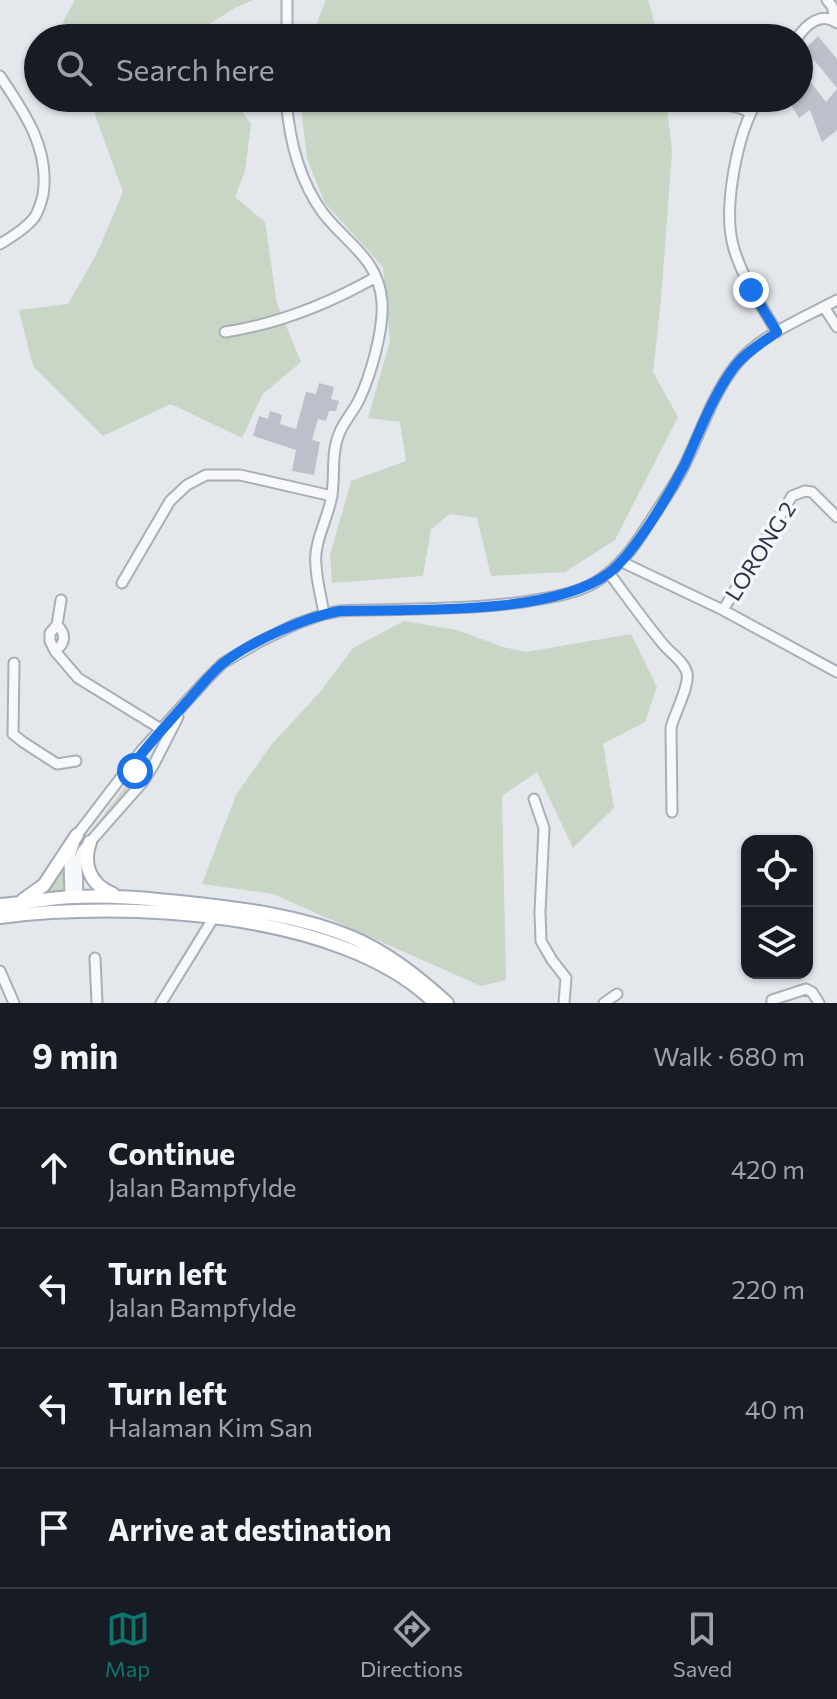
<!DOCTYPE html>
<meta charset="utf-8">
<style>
body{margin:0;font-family:Commissioner,sans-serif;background:#20242c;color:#f1f3f6}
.controls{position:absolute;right:24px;bottom:24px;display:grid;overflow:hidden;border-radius:16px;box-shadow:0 2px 6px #0004}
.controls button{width:72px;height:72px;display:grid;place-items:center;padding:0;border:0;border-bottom:2px solid #363941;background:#171b24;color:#f1f3f6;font:40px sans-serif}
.stop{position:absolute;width:24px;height:24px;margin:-18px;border:6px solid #1a73e8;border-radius:50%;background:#fff}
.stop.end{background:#1a73e8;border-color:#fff;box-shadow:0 2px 8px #0008}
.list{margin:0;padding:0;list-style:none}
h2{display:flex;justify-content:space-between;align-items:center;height:104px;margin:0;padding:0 32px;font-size:34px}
h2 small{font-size:26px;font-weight:400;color:#9ea1a6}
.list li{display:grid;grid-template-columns:52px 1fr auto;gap:24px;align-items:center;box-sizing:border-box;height:120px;padding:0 32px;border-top:2px solid #363941}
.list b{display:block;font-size:30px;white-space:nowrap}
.list p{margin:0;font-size:26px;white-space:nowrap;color:#9ea1a6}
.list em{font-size:26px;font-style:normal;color:#9ea1a6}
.icon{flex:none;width:44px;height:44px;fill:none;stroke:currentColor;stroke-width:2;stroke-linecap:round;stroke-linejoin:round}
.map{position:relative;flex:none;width:837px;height:1003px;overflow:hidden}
.search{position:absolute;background:#171b24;box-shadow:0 2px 6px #0004;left:24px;right:24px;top:24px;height:88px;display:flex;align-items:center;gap:20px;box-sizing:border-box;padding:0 28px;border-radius:44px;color:#9ea1a6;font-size:30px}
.sheet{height:584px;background:#171b24}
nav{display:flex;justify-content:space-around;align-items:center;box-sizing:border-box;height:112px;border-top:2px solid #363941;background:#171b24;font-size:22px;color:#9ea1a6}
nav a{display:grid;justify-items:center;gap:4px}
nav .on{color:#0f766e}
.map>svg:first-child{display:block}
.green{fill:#c9d6c5}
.building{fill:#bbc0ca}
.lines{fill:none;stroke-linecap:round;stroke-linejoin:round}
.minor-casing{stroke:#a9aeb7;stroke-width:13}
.major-casing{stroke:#a3abb8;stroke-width:16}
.minor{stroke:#f7f8fa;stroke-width:9}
.major{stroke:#fff;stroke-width:12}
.route{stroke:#1a73e8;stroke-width:10}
.labels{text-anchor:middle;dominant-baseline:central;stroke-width:7;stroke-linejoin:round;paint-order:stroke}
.street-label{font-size:22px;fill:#2b3445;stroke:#f4f6f9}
</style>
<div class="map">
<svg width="837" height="1003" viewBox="0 0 837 1003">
<rect width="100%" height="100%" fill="#e4e7ec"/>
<path class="green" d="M75,0H253L235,8L187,38H59L64,20Z
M326,0H648L659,38H311Z
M89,98H232L251,124L245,171L235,197L265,222L277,304L301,362L262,395L242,438L171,404L103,436L33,366L19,310L68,304L97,253L123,192Z
M300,98H666L672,152L661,300L653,372L678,417L615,540L565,572L491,576L477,518L450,514L431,529L423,576L332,583L330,555L351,481L406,461L400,422L368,418L390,341L383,267L325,203L307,159Z
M404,621L457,630L503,647L526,652L631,634L657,687L645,722L603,744L614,808L573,848L537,772L502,796L506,980L481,986L273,894L202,884L236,795L271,745L321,691L353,648Z
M135,774L140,778L80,846Z
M65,861L66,894L40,895Z"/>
<path class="building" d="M818,36L837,59V88L805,49Z
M799,67L826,102L837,89V130L822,142L810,110L799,118L787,98H799Z
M249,98H264V108H249Z
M319,383L334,387L331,399L339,401L336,411H329L326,421L318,419L312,440L320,442L314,475L292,471L296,450L253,436L259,416L268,419L270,411L282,415L280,424L296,429L306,392L316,394Z"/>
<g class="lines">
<defs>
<path id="minor" d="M827,0L832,6L836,22
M287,38V0
M797,38C806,25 821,11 837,23
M0,76C25,113 50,149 43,195C41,203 39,211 34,218C25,229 12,237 0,244
M286,98C289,139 298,179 323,213C347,244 379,259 382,302C384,330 370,378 358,402C352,413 343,423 339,434C331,453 335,475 332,495C329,515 318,533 316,553C314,572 321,595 324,614
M695,98L740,108L749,112
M759,98C737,132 722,210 734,249C743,279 761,305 777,332
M824,307L837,327
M225,332C278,324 330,303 376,277
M622,562L723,610L837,672
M609,573C627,597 644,621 663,644C670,653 684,661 687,673C690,686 674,714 671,728L672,812
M122,583L170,501L187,485L206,475H240L332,496
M723,610L792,496L805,491L812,492L837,517
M57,625L61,600
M55,651C65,644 67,634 57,625L50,633V641L55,651L78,678L161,729
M14,663L13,734L23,742L57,764L76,761
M534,799L544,828L540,912L541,941L552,960L566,978L564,1003
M70,897L69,860L77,835L142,750L207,679L223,663L259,642L296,624L324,614L340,611C401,609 463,610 523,602C546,598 573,595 594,583C617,570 633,549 647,526C658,509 670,492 680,474C699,439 710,398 735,366C759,335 804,318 837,300
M78,897L77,863L83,850L142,783L154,764L178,717
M95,958L97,1003
M0,971L14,1003
M161,1003L214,917
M604,1003L617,994
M772,1003V1000L806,989L812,992L819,1003"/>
<path id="major" d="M90,842C82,864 90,885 113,894
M23,900L44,885L77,835
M0,905C24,903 49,898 73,897C112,895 151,899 189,903C244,909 300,916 351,937C387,952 418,977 447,1003
M0,917C124,901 341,910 435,1003"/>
</defs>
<use href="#minor" class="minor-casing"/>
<use href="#major" class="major-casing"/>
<use href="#minor" class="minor"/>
<use href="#major" class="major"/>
</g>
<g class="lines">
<path class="route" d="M135,771L128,772C145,747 164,728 184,705C196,692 208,676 222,664C250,642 305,617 340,611C412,609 552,616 609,573C634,554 670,493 685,464C700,431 713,395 735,366C746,352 763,342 777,332L751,290"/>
</g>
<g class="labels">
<g class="street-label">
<text transform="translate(760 551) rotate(-58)">LORONG 2</text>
</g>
</g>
</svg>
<div class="controls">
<button><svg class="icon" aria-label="locate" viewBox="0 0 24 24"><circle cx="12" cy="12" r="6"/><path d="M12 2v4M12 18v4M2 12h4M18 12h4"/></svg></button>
<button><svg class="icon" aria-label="layers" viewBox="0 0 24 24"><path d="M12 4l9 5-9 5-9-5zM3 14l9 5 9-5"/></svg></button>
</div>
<div class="stop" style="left:135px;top:771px"></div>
<div class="stop end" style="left:751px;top:290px"></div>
<div class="search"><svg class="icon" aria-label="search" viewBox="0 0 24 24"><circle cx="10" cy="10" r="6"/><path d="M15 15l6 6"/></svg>Search here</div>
</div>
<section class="sheet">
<h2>9 min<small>Walk · 680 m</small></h2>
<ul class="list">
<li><svg class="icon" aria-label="ahead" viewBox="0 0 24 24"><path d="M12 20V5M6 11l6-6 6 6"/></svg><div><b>Continue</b><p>Jalan Bampfylde</p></div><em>420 m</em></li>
<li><svg class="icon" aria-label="left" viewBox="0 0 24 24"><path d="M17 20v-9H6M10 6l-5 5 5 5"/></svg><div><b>Turn left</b><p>Jalan Bampfylde</p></div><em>220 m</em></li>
<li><svg class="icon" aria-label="left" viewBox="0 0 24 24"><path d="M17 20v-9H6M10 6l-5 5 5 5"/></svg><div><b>Turn left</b><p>Halaman Kim San</p></div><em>40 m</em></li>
<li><svg class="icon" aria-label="arrive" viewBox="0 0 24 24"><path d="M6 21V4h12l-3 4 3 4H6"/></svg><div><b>Arrive at destination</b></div></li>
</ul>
</section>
<nav>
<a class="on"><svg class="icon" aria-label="map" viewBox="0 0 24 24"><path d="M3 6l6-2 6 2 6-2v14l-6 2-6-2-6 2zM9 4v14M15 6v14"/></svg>Map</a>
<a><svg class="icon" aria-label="directions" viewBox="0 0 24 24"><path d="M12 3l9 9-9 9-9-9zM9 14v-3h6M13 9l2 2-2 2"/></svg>Directions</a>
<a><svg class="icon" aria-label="saved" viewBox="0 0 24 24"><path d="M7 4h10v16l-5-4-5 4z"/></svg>Saved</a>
</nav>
